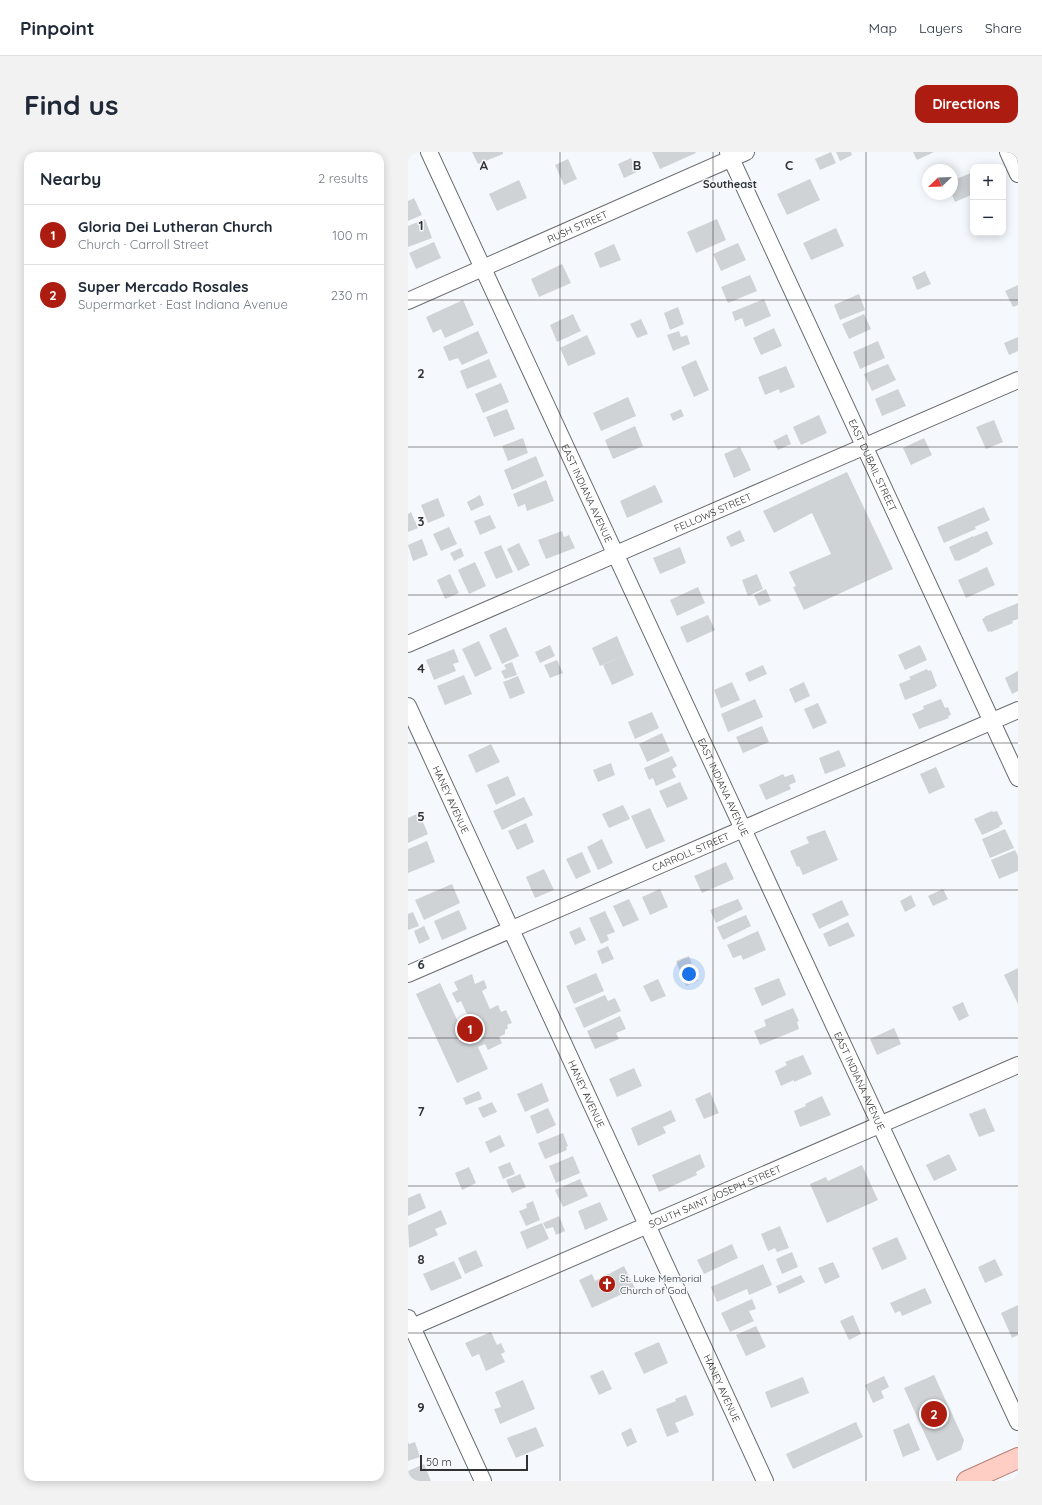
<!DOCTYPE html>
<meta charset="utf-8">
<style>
body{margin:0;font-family:Quicksand,sans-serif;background:#f2f2f3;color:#1f2937}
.controls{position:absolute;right:12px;top:12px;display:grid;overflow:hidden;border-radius:8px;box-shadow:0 2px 10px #0003}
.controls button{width:36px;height:36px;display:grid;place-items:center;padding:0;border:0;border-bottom:1px solid #e0e1e3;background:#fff;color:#1f2937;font:20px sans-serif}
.compass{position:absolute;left:514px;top:12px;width:36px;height:36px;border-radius:50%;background:#fff;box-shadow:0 2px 10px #0003;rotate:247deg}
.scale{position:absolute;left:12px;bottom:10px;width:108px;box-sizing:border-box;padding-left:4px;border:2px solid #313233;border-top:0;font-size:11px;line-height:14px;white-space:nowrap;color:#313233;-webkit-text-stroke:3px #f5f8fc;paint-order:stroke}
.you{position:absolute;left:281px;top:822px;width:14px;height:14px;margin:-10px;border:3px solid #fff;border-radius:50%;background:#1a73e8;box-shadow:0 0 0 6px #1a73e833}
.badge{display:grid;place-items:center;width:26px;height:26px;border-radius:50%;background:#ac1c10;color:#fff;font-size:13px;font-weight:700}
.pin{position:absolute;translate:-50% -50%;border:2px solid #fff;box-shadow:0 1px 4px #0006}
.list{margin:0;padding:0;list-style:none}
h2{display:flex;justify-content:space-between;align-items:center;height:52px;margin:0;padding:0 16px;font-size:17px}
h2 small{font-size:13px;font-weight:400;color:#747a83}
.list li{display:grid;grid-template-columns:26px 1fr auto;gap:12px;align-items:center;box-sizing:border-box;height:60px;padding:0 16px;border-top:1px solid #e0e1e3}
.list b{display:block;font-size:15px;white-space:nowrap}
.list p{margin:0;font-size:13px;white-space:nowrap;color:#747a83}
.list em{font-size:13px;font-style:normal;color:#747a83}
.map{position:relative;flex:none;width:610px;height:1329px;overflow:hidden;border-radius:12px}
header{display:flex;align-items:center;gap:24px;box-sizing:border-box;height:56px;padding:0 20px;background:#fff;border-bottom:1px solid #e0e1e3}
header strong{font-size:19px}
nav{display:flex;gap:22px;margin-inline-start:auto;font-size:14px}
.intro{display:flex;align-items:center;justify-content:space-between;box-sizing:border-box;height:96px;padding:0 24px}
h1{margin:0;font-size:28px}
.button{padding:10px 18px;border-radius:12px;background:#ac1c10;color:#fff;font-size:14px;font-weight:700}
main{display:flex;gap:24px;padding:0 24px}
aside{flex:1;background:#fff;border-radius:12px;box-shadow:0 2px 10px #0003}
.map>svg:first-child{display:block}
.building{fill:#d0d3d6}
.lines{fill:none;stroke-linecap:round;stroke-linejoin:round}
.minor-casing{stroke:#6a6c70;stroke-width:18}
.major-casing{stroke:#b68178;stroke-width:22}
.minor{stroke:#fff;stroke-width:16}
.major{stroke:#fecdc4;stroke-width:20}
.grid{fill:none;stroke:#313233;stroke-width:1;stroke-opacity:0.55}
.labels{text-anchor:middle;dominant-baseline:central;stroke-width:3;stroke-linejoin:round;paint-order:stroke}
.street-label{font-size:10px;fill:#313233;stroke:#f5f8fc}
.poi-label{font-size:10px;fill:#313233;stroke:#f5f8fc;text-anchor:start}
.neighbourhood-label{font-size:11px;font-weight:bold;fill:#313233;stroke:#f5f8fc}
.grid-label{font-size:13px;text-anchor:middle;font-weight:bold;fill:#313233;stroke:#f5f8fc;stroke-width:3;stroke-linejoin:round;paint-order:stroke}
</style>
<header>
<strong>Pinpoint</strong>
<nav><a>Map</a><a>Layers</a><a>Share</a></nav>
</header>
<div class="intro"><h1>Find us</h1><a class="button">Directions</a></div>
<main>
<aside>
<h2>Nearby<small>2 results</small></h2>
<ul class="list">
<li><span class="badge">1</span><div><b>Gloria Dei Lutheran Church</b><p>Church · Carroll Street</p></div><em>100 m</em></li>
<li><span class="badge">2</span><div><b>Super Mercado Rosales</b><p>Supermarket · East Indiana Avenue</p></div><em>230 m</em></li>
</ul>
</aside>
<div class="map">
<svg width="610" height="1329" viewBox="0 0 610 1329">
<rect width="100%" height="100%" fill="#f5f8fc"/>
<path class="building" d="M64,0H95V2L70,12Z
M244,0H287L288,1L252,17Z
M423,0L428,11L412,18L407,7Z
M428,0H443L444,3L432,9Z
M505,0H526L509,8Z
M223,6L229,20L216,26L210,12Z
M160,7L169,27L156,33L147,13Z
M565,20V42L547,50L544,43V29Z
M402,27L412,48L379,63L369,42Z
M111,28L119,46L89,59L81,42Z
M6,46L14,63L0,69V49Z
M17,67L24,86L0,95V74Z
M309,67L318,88L288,101L279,80Z
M428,76L436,94L403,108L395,91Z
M26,90L33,106L8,117L1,101Z
M330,91L338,108L313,119L305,102Z
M206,92L213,108L192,116L186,101Z
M154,112L163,131L131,145L123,127Z
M517,119L523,132L509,138L504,125Z
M342,123L349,139L320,151L313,135Z
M610,133V153L605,155L597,139Z
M451,142L457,158L432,168L426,153Z
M356,147L363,164L337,175L334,166L327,169L324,160Z
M55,148L66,173L37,186L33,177L25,181L18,165Z
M270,155L276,172L262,178L256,161Z
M165,162L173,179L149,190L142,173Z
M456,162L463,177L441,187L434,172Z
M233,167L240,182L229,186L222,172Z
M366,176L374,194L353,203L345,186Z
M70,179L80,201L54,213L50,206L41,209L35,195Z
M271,179L273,185L279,183L282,192L265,199L259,183Z
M179,183L188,202L160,214L152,196Z
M610,185V199L601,203L596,191Z
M470,189L477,206L452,217L445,200Z
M81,207L89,225L59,237L52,219Z
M288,208L301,238L286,245L273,215Z
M480,212L488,228L464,239L456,222Z
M378,214L387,235L372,241L371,237L357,243L350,225Z
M93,231L101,250L75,261L67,242Z
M490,237L498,254L474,264L467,247Z
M220,245L228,264L193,279L185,261Z
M99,257L107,277L86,285L78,265Z
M273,257L276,264L265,269L262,262Z
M411,263L419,281L393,293L385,275Z
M586,268L595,290L578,297L568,275Z
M227,274L235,294L205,307L197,288Z
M379,282L383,292L370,298L365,289Z
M115,286L120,301L100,309L94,294Z
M516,286L524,303L503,313L495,296Z
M332,295L343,318L326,326L316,302Z
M128,304L136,324L104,338L96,318Z
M439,320L485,417L396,458L385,435L388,434L381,420L423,402L404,361L366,381L355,359Z
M138,328L146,349L119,359L117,352L110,355L105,342Z
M247,333L255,350L219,366L212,349Z
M72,343L76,353L63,359L59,350Z
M30,346L37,364L20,371L13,353Z
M576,355L582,368L567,375L568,377L536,391L529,375Z
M3,360L10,376L0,380V362Z
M82,363L88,376L72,383L66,369Z
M41,375L49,392L33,399L25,382Z
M332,378L337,389L323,395L318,385Z
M154,379L156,385L161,383L167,396L138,407L130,388Z
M579,379L585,392L572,398V399L550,409L549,408L547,409L541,395L565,384V385Z
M14,387L20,403L5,409L0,393Z
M111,391L122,413L110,419L99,397Z
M93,393L105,420L88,427L76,400Z
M272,395L278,411L252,422L245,406Z
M53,396L56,404L46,409L42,401Z
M67,410L78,434L61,442L50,418Z
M579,415L587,433L558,446L550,428Z
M42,422L51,441L37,447L29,428Z
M349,422L355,437L340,444L334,428Z
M290,435L297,451L269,464L262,448Z
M358,437L363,449L351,454L346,443Z
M610,451V467L604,469L605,471L583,480L582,479L580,480L574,467L577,466L576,465Z
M300,463L307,478L279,491L272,475Z
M98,475L111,504L94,512L81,483Z
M209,484L217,503L192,514L184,496Z
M71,489L84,517L67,525L54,497Z
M142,493L147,504L132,511L127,500Z
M512,493L519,508L497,518L490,503Z
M46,497L51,510L45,512L48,519L26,528L18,508Z
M217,503L226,523L204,533L195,513Z
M149,508L155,521L142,526L136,513Z
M104,510L109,523L97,527L93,519L98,517L96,513Z
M355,513L359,522L341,530L337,521Z
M519,517L520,519L523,518L529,534L527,535V536L497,548L491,532L503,527L501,525Z
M610,519V539L604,542L597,526Z
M56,523L64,542L37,553L29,534Z
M110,524L117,541L102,547L95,530Z
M324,530L332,548L313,556L306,538Z
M396,530L402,544L387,551L381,537Z
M347,547L355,565L320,580L313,562Z
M533,547L537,556L540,555L543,563L540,564L541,566L511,577L504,562L516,557L515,554Z
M410,551L419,571L405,577L396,557Z
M244,560L251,576L227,587L220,570Z
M354,574L361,590L335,601L328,585Z
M254,581L262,599L239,610L231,592Z
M83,592L92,610L68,621L60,603Z
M431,598L438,614L417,622L411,606Z
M264,604L269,614L264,617L268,625L248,634L245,626L241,628L236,616Z
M203,611L207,623L190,630L185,618Z
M528,615L537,635L521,642L512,622Z
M375,622L377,625L385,622L388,630L381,633L383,637L358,648L351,633Z
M100,624L108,643L88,653L79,633Z
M272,630L280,647L259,656L251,639Z
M116,645L125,663L94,678L85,659Z
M215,653L222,667L201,676L194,662Z
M242,656L257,689L238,697L223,664Z
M584,659L585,660L589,659L595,672L591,674L592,675L574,683L566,667Z
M11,661L20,682L0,691V666Z
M118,671L126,690L109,698L100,679Z
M597,677L606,696L582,706L574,687Z
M417,678L430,708L395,723L391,714L389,715L382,699L401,691L398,685Z
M194,687L205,711L190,718L179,695Z
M19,689L27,710L0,721V697Z
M607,698L610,704V719L591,727L583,708Z
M174,700L183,720L168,727L158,707Z
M318,710L326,727L294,741L286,724Z
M136,717L146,738L127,746L118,725Z
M44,732L52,751L16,768L7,748Z
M252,737L260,755L242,763L234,745Z
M535,737L540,747L525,754L520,744Z
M503,743L508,754L497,760L492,749Z
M221,747L231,768L215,775L205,754Z
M330,747L335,757L308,771L302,758Z
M434,748L441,763L411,777L404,762Z
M51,758L59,777L34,788L26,769Z
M197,759L207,780L199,783L201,788L193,792L181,766Z
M5,760L11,774L0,778V762Z
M338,763L343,774L315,788L309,775Z
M440,770L447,784L421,795L415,782Z
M16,774L22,787L11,792L6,779Z
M172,775L178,788L167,793L161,780Z
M350,779L358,798L335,808L333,803L325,806L319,793Z
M200,794L206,807L194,812L189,799Z
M281,804L290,829L278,834L268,809Z
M610,816V852L596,823Z
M188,821L196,839L166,852L158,834Z
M64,822L67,832L76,828L79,836L74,839L82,857L90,853L93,860L98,858L104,871L99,873L100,876L97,878V882L91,885L94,891L80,898L77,892L70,895L80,917L49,931L8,842L32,831L51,872L61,867L53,849L49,851L44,841L50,838L46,830Z
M371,826L378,843L354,854L346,836Z
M250,827L258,844L243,850L235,834Z
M197,843L200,849L207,846L213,859L176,876L167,856Z
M555,850L561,864L551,869L544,855Z
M385,856L391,869L389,870L391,877L352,893L346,879L358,874L356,868Z
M212,864L218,877L208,881L211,887L187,897L179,879Z
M486,876L493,892L469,903L462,887Z
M395,903L404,922L386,930V928L373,934L367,919L379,913L377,910Z
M226,916L234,934L209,945L201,927Z
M134,931L141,949L117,960L109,942Z
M71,939L74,947L58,953L55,946Z
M302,940L311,961L296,967L287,947Z
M414,944L423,963L392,975L386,959L398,954L397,952Z
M84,950L89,960L75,966L70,956Z
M140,956L148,973L129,982L122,964Z
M577,956L587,979L571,985L561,962Z
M263,958L268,969L255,975L258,981L230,994L223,976Z
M155,981L160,994L158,995L159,998L137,1007L130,991Z
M92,983L97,994L82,1001L77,990Z
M292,1002L297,1015L288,1020L289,1023L251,1040L244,1023Z
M541,1002L549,1018L526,1029L518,1013Z
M165,1004L172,1021L148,1031L141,1014Z
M102,1010L107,1022L95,1027L90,1015Z
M454,1013L470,1048L419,1071L402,1032L418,1025L420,1029Z
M61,1015L68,1031L54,1038L47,1021Z
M112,1022L118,1035L104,1041L98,1028Z
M172,1027L180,1044L155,1055L147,1038Z
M12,1041L18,1056L0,1064V1046Z
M125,1049L132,1068L118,1074L111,1059L119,1056L118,1052Z
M192,1050L200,1068L177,1078L170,1059Z
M33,1058L39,1072L27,1077L30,1083L1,1096L0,1073Z
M151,1064L157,1079L148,1083L145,1075L138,1077L135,1071Z
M134,1071L141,1087L119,1097L112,1080Z
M372,1074L381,1096L369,1100L367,1096L360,1099L353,1082Z
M489,1085L499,1107L474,1118L464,1096Z
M324,1092L330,1106L296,1122L289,1108Z
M68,1098L75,1114L57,1122L50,1106Z
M384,1100L390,1115L374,1122L368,1107Z
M587,1107L595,1123L577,1131L570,1115Z
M46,1109L54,1126L23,1139L15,1122Z
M425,1110L432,1125L417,1132L410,1116Z
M355,1112L364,1133L341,1143L339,1137L309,1150L303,1135Z
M216,1114L227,1136L184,1156L171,1128L184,1122L187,1129Z
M393,1123L397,1130L371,1142L368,1134Z
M517,1136L524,1151L494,1164L492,1159L487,1161L482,1151Z
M344,1147L348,1157L341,1159L346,1169L322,1180L313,1161Z
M610,1153V1183L604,1186L593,1161Z
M445,1163L453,1182L441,1188L432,1169Z
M348,1174L358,1195L338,1204L328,1183Z
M83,1180L89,1193L93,1191L97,1200L93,1202L97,1210L78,1219L71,1202L64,1205L57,1191Z
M251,1190L260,1211L236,1222L226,1201Z
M195,1218L204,1237L191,1243L182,1224Z
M526,1223L556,1288L553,1298L529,1309L496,1236Z
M476,1224L481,1235L473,1239L476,1246L465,1251L457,1233Z
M395,1225L401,1241L363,1256L357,1240Z
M115,1228L127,1257L92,1272L86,1257L93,1255L87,1240Z
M278,1243L286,1263L267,1271L271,1280L259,1285L248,1257L268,1249L267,1247Z
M448,1270L455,1285L385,1317L378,1302Z
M501,1271L512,1298L495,1305L485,1278Z
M128,1275L136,1294L108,1306L99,1286Z
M223,1276L229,1290L219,1295L213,1281Z
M0,1290L1,1292L7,1290L12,1305L0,1309Z
M16,1312L23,1329H0V1319Z"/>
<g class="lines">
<defs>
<g id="minor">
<path id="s1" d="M21,0L610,1270"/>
<path id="s2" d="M320,0L610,626"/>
<path d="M600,0L610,22"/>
<path id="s3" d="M0,149L338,0"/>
<path id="s4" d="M0,492L610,228"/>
<path id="s5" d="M0,554L357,1329"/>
<path id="s6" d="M0,822L610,558"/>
<path d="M0,1166L75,1329"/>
<path id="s7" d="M4,1175L610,913"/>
</g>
<path id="major" d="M559,1329L610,1306"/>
</defs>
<use href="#minor" class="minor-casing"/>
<use href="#major" class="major-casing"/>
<use href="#minor" class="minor"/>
<use href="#major" class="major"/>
</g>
<path class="grid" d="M152,0V1329M305,0V1329M458,0V1329M0,148H610M0,295H610M0,443H610M0,591H610M0,738H610M0,886H610M0,1034H610M0,1181H610"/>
<defs>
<symbol id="church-disc" viewBox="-11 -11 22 22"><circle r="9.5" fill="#ac1c10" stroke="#f5f8fc"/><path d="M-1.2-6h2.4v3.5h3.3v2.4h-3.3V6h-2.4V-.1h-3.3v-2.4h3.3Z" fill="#fff"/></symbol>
</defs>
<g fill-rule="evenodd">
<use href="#church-disc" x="189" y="1122" width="20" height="20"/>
</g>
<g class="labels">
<g class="street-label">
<text stroke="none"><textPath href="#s3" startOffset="185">RUSH STREET</textPath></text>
<text stroke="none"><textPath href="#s2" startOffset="345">EAST DUBAIL STREET</textPath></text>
<text stroke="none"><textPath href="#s1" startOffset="376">EAST INDIANA AVENUE</textPath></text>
<text stroke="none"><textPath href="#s4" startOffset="332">FELLOWS STREET</textPath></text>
<text stroke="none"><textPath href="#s1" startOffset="700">EAST INDIANA AVENUE</textPath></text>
<text stroke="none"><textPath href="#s5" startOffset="103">HANEY AVENUE</textPath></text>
<text stroke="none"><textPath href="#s6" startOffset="308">CARROLL STREET</textPath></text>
<text stroke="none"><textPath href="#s1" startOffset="1024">EAST INDIANA AVENUE</textPath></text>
<text stroke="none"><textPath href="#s5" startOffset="427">HANEY AVENUE</textPath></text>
<text stroke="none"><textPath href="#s7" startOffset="330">SOUTH SAINT JOSEPH STREET</textPath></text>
<text stroke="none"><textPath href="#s5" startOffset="751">HANEY AVENUE</textPath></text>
</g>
<g class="poi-label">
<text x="212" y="1126">St. Luke Memorial<tspan x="212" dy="12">Church of God</tspan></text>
</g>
<g class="neighbourhood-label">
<text x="322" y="32">Southeast</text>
</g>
</g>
<g class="grid-label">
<text x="76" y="18">A</text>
<text x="229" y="18">B</text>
<text x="381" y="18">C</text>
<text x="13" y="78">1</text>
<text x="13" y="226">2</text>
<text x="13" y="374">3</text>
<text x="13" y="521">4</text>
<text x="13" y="669">5</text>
<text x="13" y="817">6</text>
<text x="13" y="964">7</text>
<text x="13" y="1112">8</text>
<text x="13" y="1260">9</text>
</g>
</svg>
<div class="controls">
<button>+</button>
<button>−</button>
</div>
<svg class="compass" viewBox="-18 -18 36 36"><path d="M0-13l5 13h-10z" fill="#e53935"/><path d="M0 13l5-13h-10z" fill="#747a83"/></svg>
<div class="scale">50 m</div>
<div class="you"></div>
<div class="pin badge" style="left:62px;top:877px">1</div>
<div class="pin badge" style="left:526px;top:1262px">2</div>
</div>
</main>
